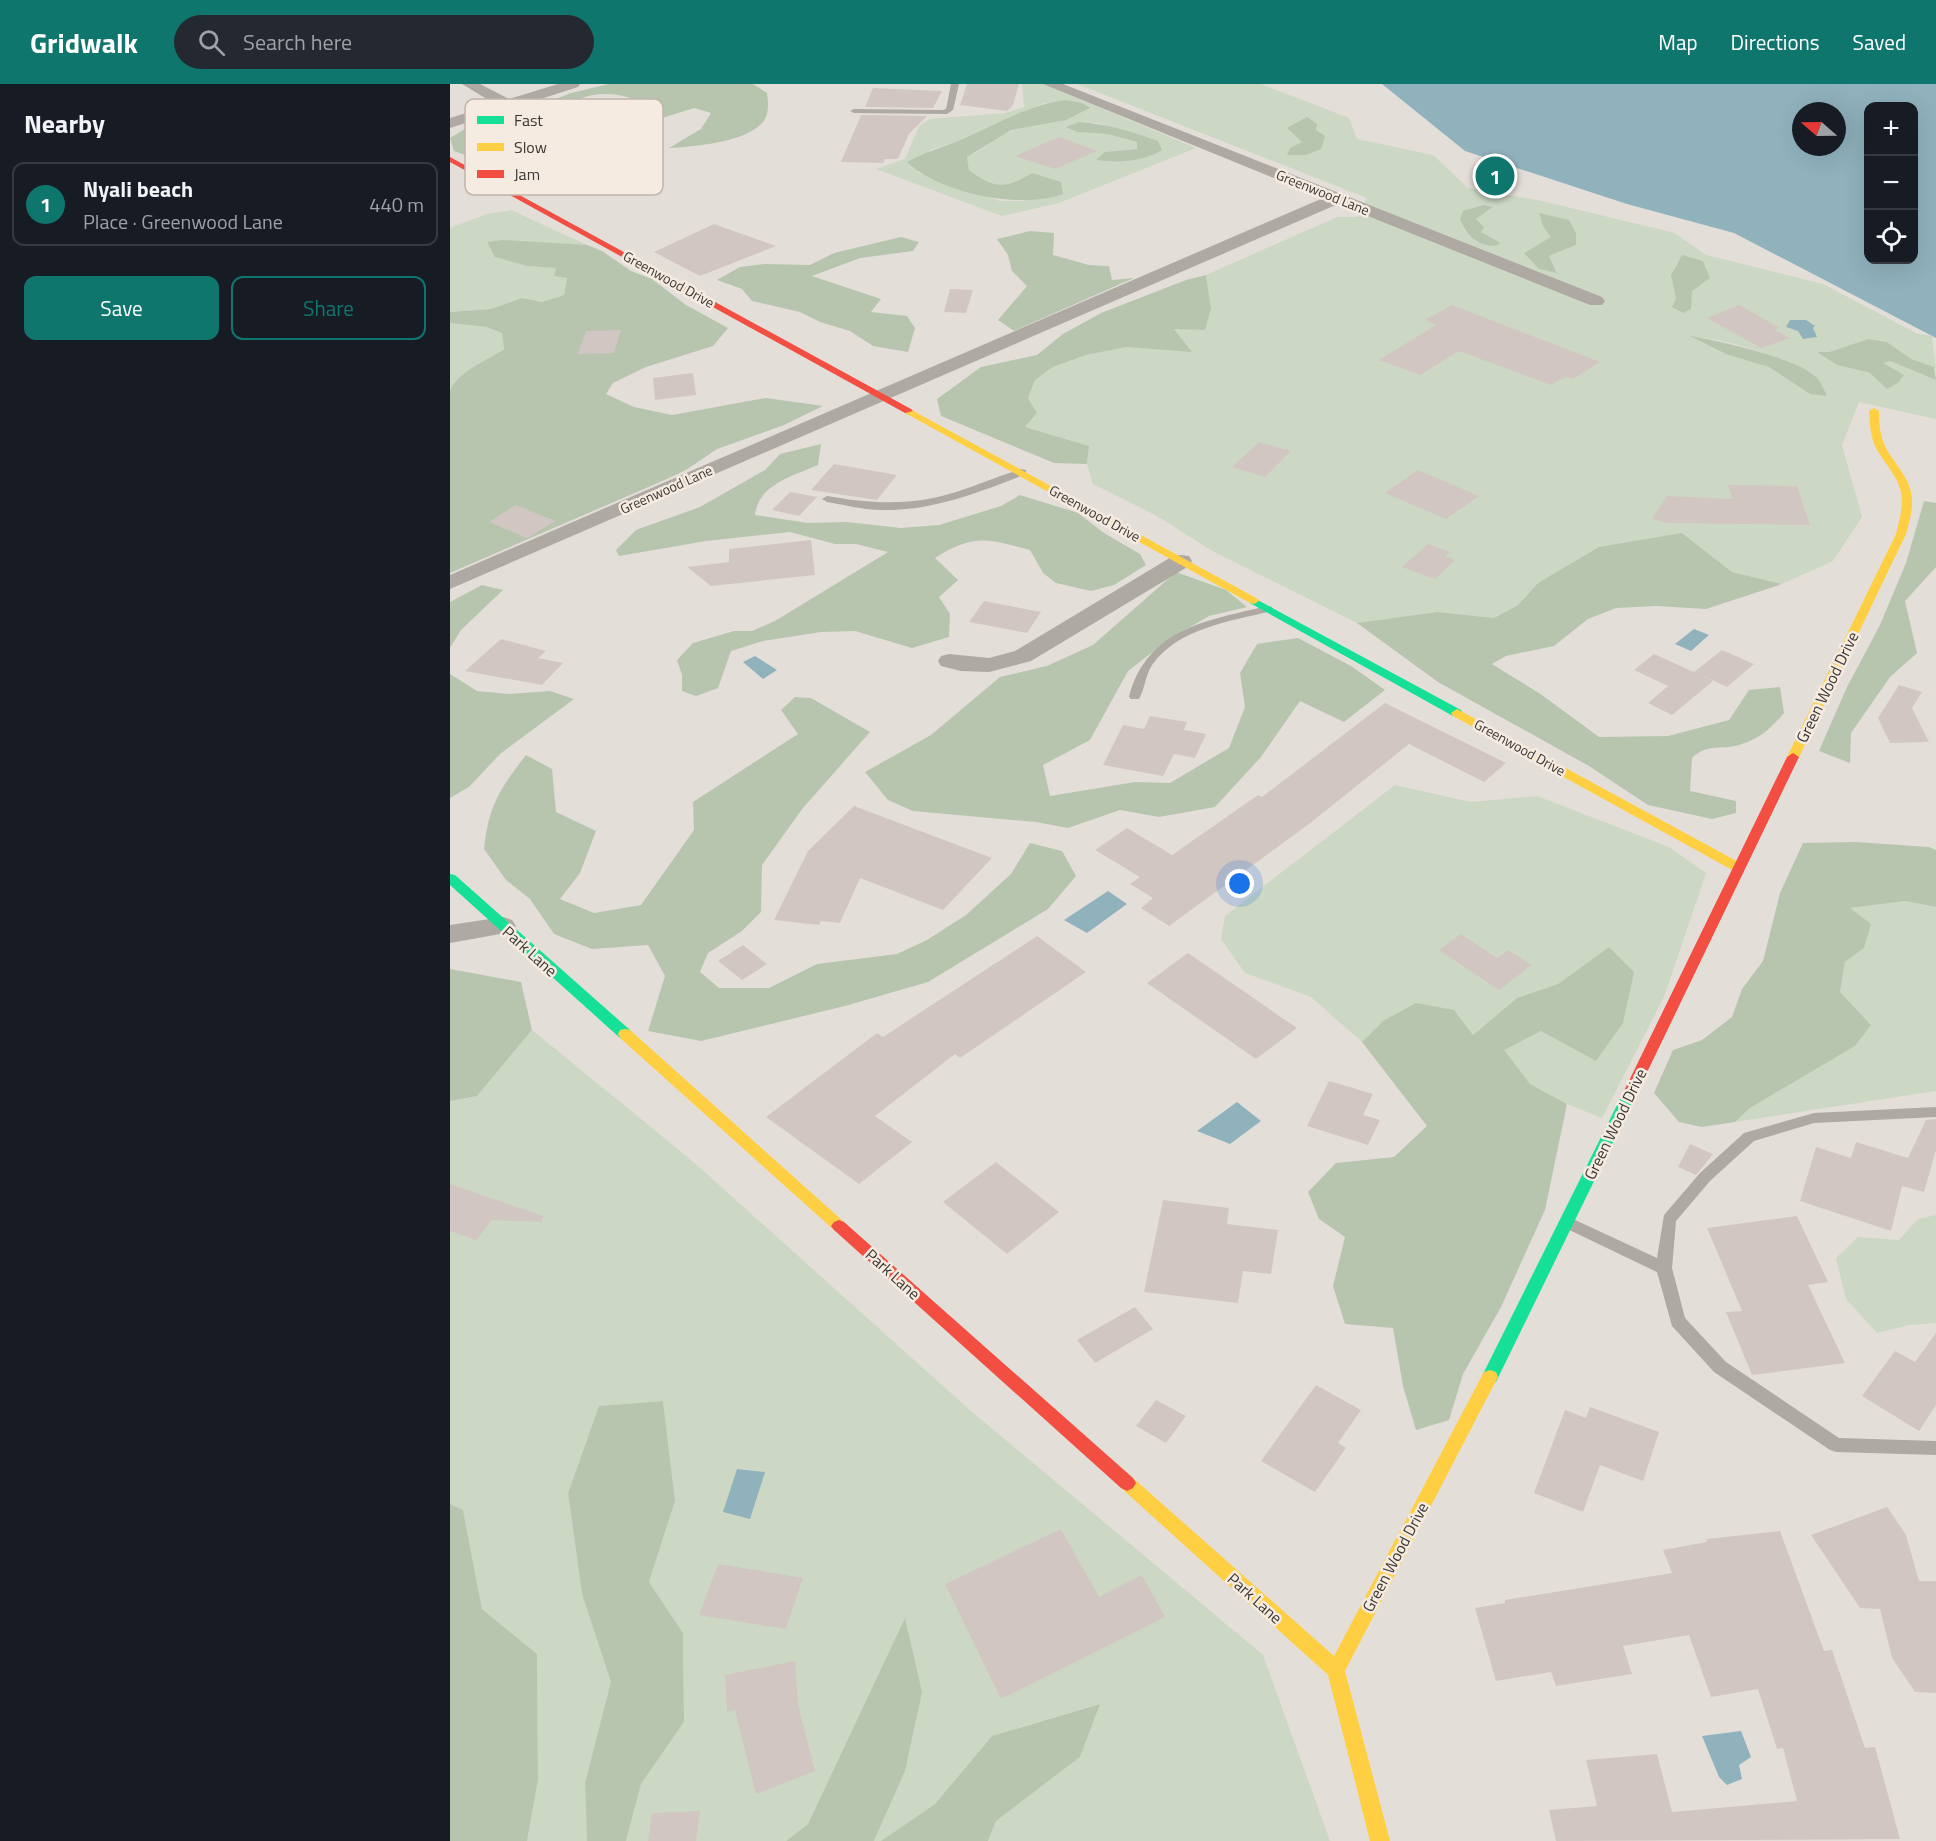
<!DOCTYPE html>
<meta charset="utf-8">
<style>
body{margin:0;font-family:"Titillium Web",sans-serif;background:#242831;color:#f1f3f6}
.controls{position:absolute;right:18px;top:18px;display:grid;overflow:hidden;border-radius:12px;box-shadow:0 6px 24px #0002}
.controls button{width:54px;height:54px;display:grid;place-items:center;padding:0;border:0;border-bottom:2px solid #363941;background:#171b24;color:#f1f3f6;font:30px sans-serif}
.compass{position:absolute;left:1342px;top:18px;width:54px;height:54px;border-radius:50%;background:#171b24;box-shadow:0 6px 24px #0002;rotate:290deg}
.you{position:absolute;left:790px;top:800px;width:21px;height:21px;margin:-15px;border:4px solid #fff;border-radius:50%;background:#1a73e8;box-shadow:0 0 0 9px #1a73e833}
.badge{display:grid;place-items:center;width:39px;height:39px;border-radius:50%;background:#0f766e;color:#fff;font-size:20px;font-weight:700}
.pin{position:absolute;translate:-50% -50%;border:3px solid #fff;box-shadow:0 2px 6px #0006}
.list{margin:0;padding:0;list-style:none}
h2{display:flex;justify-content:space-between;align-items:center;height:78px;margin:0;padding:0 24px;font-size:26px}
h2 small{font-size:20px;font-weight:400;color:#9ea1a6}
.list li{display:grid;grid-template-columns:39px 1fr auto;gap:18px;align-items:center;box-sizing:border-box;height:84px;margin:0 12px 12px;padding:0 12px;border:2px solid #363941;border-radius:12px}
.list b{display:block;font-size:22px;white-space:nowrap}
.list p{margin:0;font-size:20px;white-space:nowrap;color:#9ea1a6}
.list em{font-size:20px;font-style:normal;color:#9ea1a6}
.actions{display:flex;gap:12px;padding:18px 24px}
.actions a{flex:1;padding:14px 0;border:2px solid #0f766e;border-radius:12px;text-align:center;font-size:21px;color:#0f766e}
.actions .main{background:#0f766e;color:#fff}
.icon{flex:none;width:33px;height:33px;fill:none;stroke:currentColor;stroke-width:2;stroke-linecap:round;stroke-linejoin:round}
.map{position:relative;flex:none;width:1486px;height:1757px;overflow:hidden}
header{display:flex;align-items:center;gap:36px;box-sizing:border-box;height:84px;padding:0 30px;background:#0f766e;color:#fff}
header strong{font-size:28px}
nav{display:flex;gap:33px;margin-inline-start:auto;font-size:21px}
.search{width:420px;height:54px;background:#242831;display:flex;align-items:center;gap:15px;box-sizing:border-box;padding:0 21px;border-radius:33px;color:#9ea1a6;font-size:22px}
main{display:flex}
aside{flex:1;background:#171b24}
.map>svg:first-child{display:block}
.green{fill:#ccd8c4;fill-rule:evenodd}
.forest{fill:#b7c5af}
.water{fill:#90b2bd;fill-rule:evenodd}
.building{fill:#d2c6c2}
.lines{fill:none;stroke-linecap:round;stroke-linejoin:round}
.lane{fill:#aea9a3;fill-rule:evenodd}
.street{fill:#aea9a3;fill-rule:evenodd}
.fast{fill:#16e098;fill-rule:evenodd}
.slow{fill:#ffcf43;fill-rule:evenodd}
.jam{fill:#f24e42;fill-rule:evenodd}
.labels{text-anchor:middle;dominant-baseline:central;stroke-width:5;stroke-linejoin:round;paint-order:stroke}
.far-street-label{font-size:14px;fill:#3c3834;stroke:#f5ebe1}
.street-label{font-size:16px;fill:#3c3834;stroke:#f5ebe1}
.key{fill:#f5ebe1;stroke:#beb5ad;stroke-width:1.5}
.key-label{font-size:16px;fill:#3c3834}
</style>
<header>
<strong>Gridwalk</strong>
<div class="search"><svg class="icon" aria-label="search" viewBox="0 0 24 24"><circle cx="10" cy="10" r="6"/><path d="M15 15l6 6"/></svg>Search here</div>
<nav><a>Map</a><a>Directions</a><a>Saved</a></nav>
</header>
<main>
<aside>
<h2>Nearby<small></small></h2>
<ul class="list">
<li><span class="badge">1</span><div><b>Nyali beach</b><p>Place · Greenwood Lane</p></div><em>440 m</em></li>
</ul>
<div class="actions"><a class="main">Save</a><a>Share</a></div>
</aside>
<div class="map">
<svg width="1486" height="1757" viewBox="0 0 1486 1757">
<rect width="100%" height="100%" fill="#e4ded9"/>
<path class="green" d="M572,0H594L746,64L609,119L552,132L426,85L455,75L469,42L480,35L555,29L574,23ZM595,19L640,24C615,38 588,36 562,46C546,52 533,66 517,73L519,86C545,105 555,105 582,89L574,117H550L467,88L480,66L509,57ZM629,38L649,39L712,66L661,78L655,68L687,65V58L657,50L627,48L617,43Z
M627,0H811L899,34L907,55L983,71L1018,104L1092,117L1225,149L1256,171L1373,200L1466,249L1482,252L1486,285L1461,275L1437,258L1418,255L1379,268L1387,281L1420,289L1437,304L1432,278L1440,277L1486,296V335L1409,318L1392,361L1412,433L1383,477L1332,500L1282,488L1232,449L1088,499L1068,521L1044,534L987,528L907,539L764,468L707,432L643,400L637,380L639,362L575,343L587,329L578,314L585,296L603,283L636,271L677,263L741,267L723,244L761,224L756,191L887,133H908L917,114ZM1042,124L1026,135L1031,148L1051,159L1027,158L1014,146L1010,135ZM1102,153L1126,161L1099,172L1107,188L1075,168ZM1232,172L1253,177L1250,199L1223,223L1226,214L1224,184ZM1242,253C1284,255 1328,274 1366,292L1360,310L1319,283Z
M61,126L137,161L37,158L46,173L77,182L107,184L117,194L114,211L92,218L72,214L41,225L0,228V144L37,130Z
M0,239L36,243L52,249L54,265C34,279 12,284 0,306Z
M945,701L1021,718L1087,712L1219,763L1256,789L1214,913L1152,1034L1117,1020L1080,1000L1053,966L1091,947L1147,977L1159,863L1108,900L1067,914L1023,951L933,937L912,958L861,913L795,889L771,855L775,832Z
M1455,817L1486,823V1007L1285,1038L1300,1024L1405,962L1420,940L1390,908L1395,878L1414,864L1399,824Z
M82,946L240,1075L521,1327L813,1571L880,1757H538L546,1737L630,1673L649,1620L542,1652L485,1720L431,1757H424L455,1687V1535L358,1740L336,1757H176L191,1700L234,1638L233,1549L199,1498L225,1417L213,1317L149,1322L118,1409L132,1510L162,1598L135,1699L137,1757H77L88,1696L87,1570L32,1525L13,1426L0,1420V1017L27,1012Z
M1486,1131V1239L1459,1241L1427,1249L1396,1215L1386,1174L1408,1153L1449,1156L1468,1135Z"/>
<path class="forest" d="M159,0H303L317,9C318,17 319,25 316,33C305,58 243,63 219,64L251,45L261,29L244,24L206,36L190,30L191,19C167,6 137,7 115,23C134,34 155,30 172,42L154,53L186,57L212,54L213,59L190,62L181,91L166,98L144,93L125,95L101,93L84,98L58,90L51,84L4,67L0,54L31,35L62,32L121,9Z
M616,16L632,19L640,24L616,36L561,46L517,73L519,86C545,105 555,105 582,89L611,98L613,110C570,126 489,109 457,78C475,68 494,63 513,55C546,40 579,21 616,16Z
M857,33L867,40L866,46L875,52L871,65L856,71H837L840,64L852,58L837,44Z
M629,38C653,39 684,48 708,57L712,66C693,78 668,79 646,76L655,68L687,65V58L657,50L627,48L616,43Z
M1033,121L1043,123L1026,135L1034,143L1031,148L1051,159L1045,162C1027,162 1015,150 1010,135L1013,127Z
M1089,129L1119,136L1126,149V161L1099,172L1107,189L1089,185L1074,169L1101,153L1093,142Z
M580,147L604,149L603,171L639,181L659,182L662,196L684,194L564,247L548,236L577,202L562,187L558,171L547,155Z
M451,153L469,158L463,167L410,174L362,192L431,215L421,228L457,232L465,244L458,268L423,262L400,247L370,238L350,228L302,217L292,205L267,196L290,183L315,180L360,181L384,169Z
M53,156L137,161L152,167L181,187L202,195L236,221L278,244L263,262L196,283L163,299L156,310L184,323L222,331L316,314L373,322L334,341L267,365L236,386L210,398L0,489V306C12,284 34,279 54,265L52,249L36,243L0,239V228L41,225L72,214L92,218L114,211L117,194L104,192L106,184L77,182L45,173L37,158Z
M1232,171L1253,177L1260,194L1242,207L1241,225L1233,229L1222,223L1226,214L1221,191Z
M756,191L761,224L755,246L724,245L742,268L677,263L636,271L603,283L585,296L578,314L587,329L575,343L639,362L637,380L604,379L491,332L487,315L531,283L587,271L613,250L651,229L736,196Z
M1240,252C1267,256 1345,274 1365,292C1370,296 1374,306 1377,312L1360,310L1319,283L1276,270Z
M1418,255L1437,258L1461,275L1484,283L1486,296L1440,277L1433,279L1454,291L1448,299L1437,305L1420,289L1387,281L1367,268H1379Z
M371,360L368,381C344,392 308,400 305,431L358,439L397,438L451,444L489,441L551,422L570,411L628,429L654,449L690,470L696,481L664,501L641,507L606,499L593,489L580,466C537,455 525,449 485,474L508,496L489,513L500,530L499,553L462,564L405,547L371,548L313,557L281,567L268,604L246,612L232,607V591L227,576L243,559L284,547H302L325,537L438,468L406,460H385L340,448L256,457L169,472L166,466L186,446L250,423L315,386L330,370Z
M1474,417L1486,419V483L1455,517L1467,569L1440,593L1401,649L1400,679L1369,667L1397,603L1430,541L1456,479Z
M1232,449L1282,488L1332,500L1256,525L1206,522L1166,524L1138,535L1104,562L1056,572L1042,580L1092,611L1149,653L1218,652L1279,636L1299,606L1330,603L1334,629C1321,644 1311,654 1292,660C1272,667 1259,658 1242,674L1240,707L1286,717V729L1262,735L1198,721L1139,682L988,598L907,539L987,528L1044,534L1068,521L1088,499L1149,463Z
M726,488L776,506L797,523L759,532L718,556L678,587L640,656L593,681L600,712L685,698L720,699L779,664L795,623L790,589L807,560L848,554L901,582L935,606L894,638L850,617L811,673L765,723L709,733L670,726L618,744L586,738L463,727L438,716L415,688L481,651L550,593L597,582L643,561Z
M32,501L53,506L11,546L0,564V518Z
M0,590L27,607L59,610L100,607L124,615L50,670L19,703L0,714Z
M345,613L361,614L420,648L353,724L312,781L311,828L292,847L258,869L250,888L269,904H319L367,880L447,870L477,856L516,831L561,790L580,759L612,767L626,792L598,825L478,898L395,922L251,957L198,947L215,892L198,861L142,865L104,850L80,815L56,796L34,765C39,721 49,706 76,671L102,685L106,728L146,747L130,789L110,815L144,829L191,821L244,746L243,718L348,650L331,626Z
M1406,758L1479,763L1486,766V823L1455,817L1400,824L1421,840L1414,864L1395,878L1390,908L1421,941L1405,962L1300,1024L1285,1038L1252,1043L1229,1038L1204,1009L1223,966L1252,956L1282,933L1292,905L1313,877L1330,809L1353,759Z
M1159,863L1184,888L1173,939L1146,977L1091,947L1054,966L1080,1000L1117,1020L1095,1126L1051,1223L1013,1290L999,1336L966,1346L953,1302L943,1244L895,1240L883,1202L895,1153L869,1135L858,1108L886,1079L944,1073L977,1042L912,958L933,937L966,919L1004,926L1023,951L1067,914L1108,900Z
M0,885L71,898L82,946L27,1012L0,1017Z
M213,1317L225,1417L199,1498L233,1549L234,1638L191,1700L176,1757H137L135,1699L161,1598L132,1510L118,1409L149,1322Z
M0,1420L13,1426L32,1525L87,1570L88,1696L77,1757H0Z
M455,1534L472,1608L455,1687L424,1757H336L358,1740Z
M650,1620L630,1673L546,1737L538,1757H431L485,1720L542,1652Z"/>
<path class="water" d="M932,0H1486V254L1284,149L1177,120L1015,67ZM1418,22H1464V176H1418ZM1351,27H1387V63H1351Z
M1340,236H1356L1365,242L1363,244L1367,253L1353,255L1348,247L1336,243Z
M1244,545L1259,551L1241,567L1225,560Z
M305,572L327,586L313,595L293,578Z
M658,807L677,820L637,849L614,836Z
M787,1018L811,1037L780,1060L747,1047Z
M287,1385L315,1388L300,1435L273,1428Z
M1291,1647L1301,1673L1289,1681L1292,1695L1277,1701L1269,1693L1252,1652Z"/>
<path class="building" d="M517,0H569L563,21L557,27L510,21Z
M423,4L492,7L483,24L415,23Z
M411,31L477,32L459,50L448,75H435L433,79L391,78Z
M609,53L647,67L605,85L565,72Z
M264,140L326,162L250,192L204,168Z
M500,205L523,206L516,229L494,228Z
M1002,221L1150,278L1123,295L1116,293L1101,301L1009,267L970,291L929,276L986,241L975,236Z
M1289,221L1330,244L1325,246L1340,254L1311,264L1257,234Z
M171,246L164,269L128,270L136,247Z
M243,289L246,311L205,316L203,294Z
M809,358L841,367L815,393L782,383Z
M384,380L447,391L427,416L361,406Z
M968,386L1029,412L996,435L935,409Z
M1278,401L1347,402L1360,441L1218,439L1202,435L1217,412L1283,415Z
M340,408L367,413L349,432L322,426Z
M66,421L105,437L77,454L39,438Z
M361,456L365,491L261,502L237,483L279,478V465Z
M978,460L1000,468L995,472L1005,476L985,495L952,483Z
M534,517L591,528L577,549L519,538Z
M51,555L96,567L88,574L113,579L92,601L15,587Z
M1272,566L1304,580L1277,603L1251,591L1263,597L1222,631L1198,619L1218,602L1184,586L1204,570L1244,588Z
M1449,601L1472,608L1462,624L1479,658L1440,659L1428,634Z
M935,619L1056,679L1034,698L959,660L859,740L719,842L691,824L703,814L680,800L690,793L645,766L677,744L722,771L808,711L812,713Z
M700,632L737,638L734,646L756,650L745,674L724,670L713,692L653,681L673,641L694,645Z
M404,722L542,774L493,826L410,794L390,839L371,837L369,841L324,836L358,767Z
M1011,850L1047,874L1058,866L1082,881L1049,906L989,866Z
M587,852L636,888L510,974L505,970L425,1032L462,1058L409,1100L316,1033L427,949L433,953Z
M293,861L317,880L292,896L268,877Z
M738,869L847,944L806,975L697,899Z
M879,997L923,1010L913,1031L930,1036L918,1061L857,1042Z
M1486,1035V1066L1474,1108L1452,1102L1441,1147L1350,1117L1366,1063L1401,1074L1406,1058L1458,1074L1476,1036Z
M1240,1060L1263,1070L1246,1091L1228,1083Z
M546,1078L609,1128L557,1170L493,1118Z
M0,1100L93,1132L92,1138L42,1136L26,1156L0,1147Z
M713,1116L779,1124L777,1140L828,1146L821,1190L793,1187L788,1219L694,1208Z
M1347,1132L1378,1198L1358,1201L1395,1279L1302,1291L1276,1228L1292,1227L1257,1144Z
M685,1223L703,1245L645,1279L627,1256Z
M1486,1249V1321L1469,1347L1412,1312L1445,1267L1465,1278Z
M866,1301L911,1326L888,1359L896,1364L865,1408L811,1377Z
M706,1316L736,1332L716,1359L686,1342Z
M1140,1323L1209,1348L1193,1397L1150,1381L1133,1428L1084,1409L1115,1326L1136,1334Z
M1437,1423L1456,1451L1469,1497H1486V1609L1465,1608L1442,1574L1430,1525L1410,1524L1361,1451Z
M611,1445L649,1513L692,1491L715,1533L551,1615L495,1500Z
M1330,1447L1374,1567L1382,1566L1415,1664L1425,1663L1450,1755L1106,1757L1099,1726L1147,1722L1136,1676L1207,1670L1222,1728L1347,1717L1333,1664L1327,1665L1308,1605L1261,1613L1239,1551L1173,1562L1182,1590L1106,1602L1101,1588L1046,1597L1025,1524L1055,1519V1516L1222,1489L1213,1466L1257,1458L1256,1455Z
M268,1480L353,1494L336,1545L249,1531Z
M345,1577L348,1621L365,1687L306,1710L285,1626L277,1628L275,1591Z
M250,1727L246,1757H198L202,1729Z"/>
<g class="lines">
<path class="lane" d="M501,0H509L503,26L497,30L404,29L400,27L404,25L493,26L496,25Z
M572,385L576,386V390C530,408 482,427 432,426C414,426 395,421 377,418L372,415L377,412C422,420 462,422 506,408C528,401 550,391 572,385Z
M818,522L822,523V527C781,537 728,544 702,581C695,592 695,605 689,615H681L679,613C697,544 758,536 818,522Z
M1486,1023V1033L1364,1039L1304,1057L1260,1097L1226,1137L1222,1184L1235,1234L1276,1278L1389,1354L1486,1357V1371L1386,1368L1380,1366L1264,1288L1222,1242L1207,1188L1113,1143L1110,1139L1113,1135L1118,1133L1123,1135L1207,1174L1214,1131L1250,1089L1294,1049L1364,1029Z"/>
<path class="street" d="M12,0H30L59,15L108,0H130L128,3L0,44V34L45,20Z
M593,0H613L1152,213L1155,217L1152,221H1140L888,120L0,505V491L873,114Z
M731,471L739,472L742,477L739,482L581,577L539,588L511,587L491,582L488,577L491,572L499,570L539,574L565,567L723,472Z
M53,833L62,836L66,842L62,848L0,859V841Z"/>
<path class="fast" d="M804,514L1011,626L1013,629L1007,633L1003,632L800,519L799,517Z
M0,790L5,791L180,946L182,950L180,954H170L0,801Z
M1182,1000L1187,1001L1189,1005L1046,1298L1040,1300L1034,1298L1032,1293L1034,1288L1175,1005L1177,1001Z"/>
<path class="slow" d="M458,324L808,515L809,517L804,520L800,519L455,329V325Z
M1424,324L1429,327C1429,340 1430,352 1436,364C1444,379 1457,391 1461,408C1464,422 1460,436 1456,450L1349,673L1343,677L1337,673L1446,450C1449,436 1454,423 1451,408C1447,391 1434,379 1426,364C1420,352 1420,340 1419,327Z
M1007,625L1294,781L1295,784L1289,788L1284,787L1003,632L1001,629Z
M175,945L180,946L394,1138L397,1142L394,1146L389,1148L384,1146L170,954L168,950L170,946Z
M1040,1286L1046,1288L1048,1293L895,1587L940,1757H920L878,1591L671,1404L668,1399L671,1394L677,1391L683,1394L884,1572L1034,1288Z"/>
<path class="jam" d="M0,73L461,325L463,327L455,329L0,78Z
M1343,669L1349,673L1189,1005L1187,1009H1177L1175,1005L1337,673Z
M389,1136L394,1138L683,1394L686,1399L683,1404L677,1407L671,1404L384,1146L381,1142L384,1138Z"/>
</g>
<g class="labels">
<g class="far-street-label">
<text transform="translate(873 108) rotate(22)">Greenwood Lane</text>
<text transform="translate(219 195) rotate(29)">Greenwood Drive</text>
<text transform="translate(216 405) rotate(-24)">Greenwood Lane</text>
<text transform="translate(645 429) rotate(29)">Greenwood Drive</text>
<text transform="translate(1070 663) rotate(29)">Greenwood Drive</text>
</g>
<g class="street-label">
<text transform="translate(1377 603) rotate(-64)">Green Wood Drive</text>
<text transform="translate(80 867) rotate(42)">Park Lane</text>
<text transform="translate(1165 1040) rotate(-64)">Green Wood Drive</text>
<text transform="translate(443 1190) rotate(42)">Park Lane</text>
<text transform="translate(945 1473) rotate(-62)">Green Wood Drive</text>
<text transform="translate(805 1514) rotate(42)">Park Lane</text>
</g>
</g>
<rect x="15" y="15" width="198" height="96" rx="9" class="key"/>
<rect x="27" y="32" width="27" height="8" fill="#16e098"/>
<rect x="27" y="59" width="27" height="8" fill="#ffcf43"/>
<rect x="27" y="86" width="27" height="8" fill="#f24e42"/>
<g class="key-label">
<text x="64" y="42">Fast</text>
<text x="64" y="69">Slow</text>
<text x="64" y="96">Jam</text>
</g>
</svg>
<div class="controls">
<button>+</button>
<button>−</button>
<button><svg class="icon" aria-label="locate" viewBox="0 0 24 24"><circle cx="12" cy="12" r="6"/><path d="M12 2v4M12 18v4M2 12h4M18 12h4"/></svg></button>
</div>
<svg class="compass" viewBox="-18 -18 36 36"><path d="M0-13l5 13h-10z" fill="#e53935"/><path d="M0 13l5-13h-10z" fill="#9ea1a6"/></svg>
<div class="you"></div>
<div class="pin badge" style="left:1045px;top:92px">1</div>
</div>
</main>
